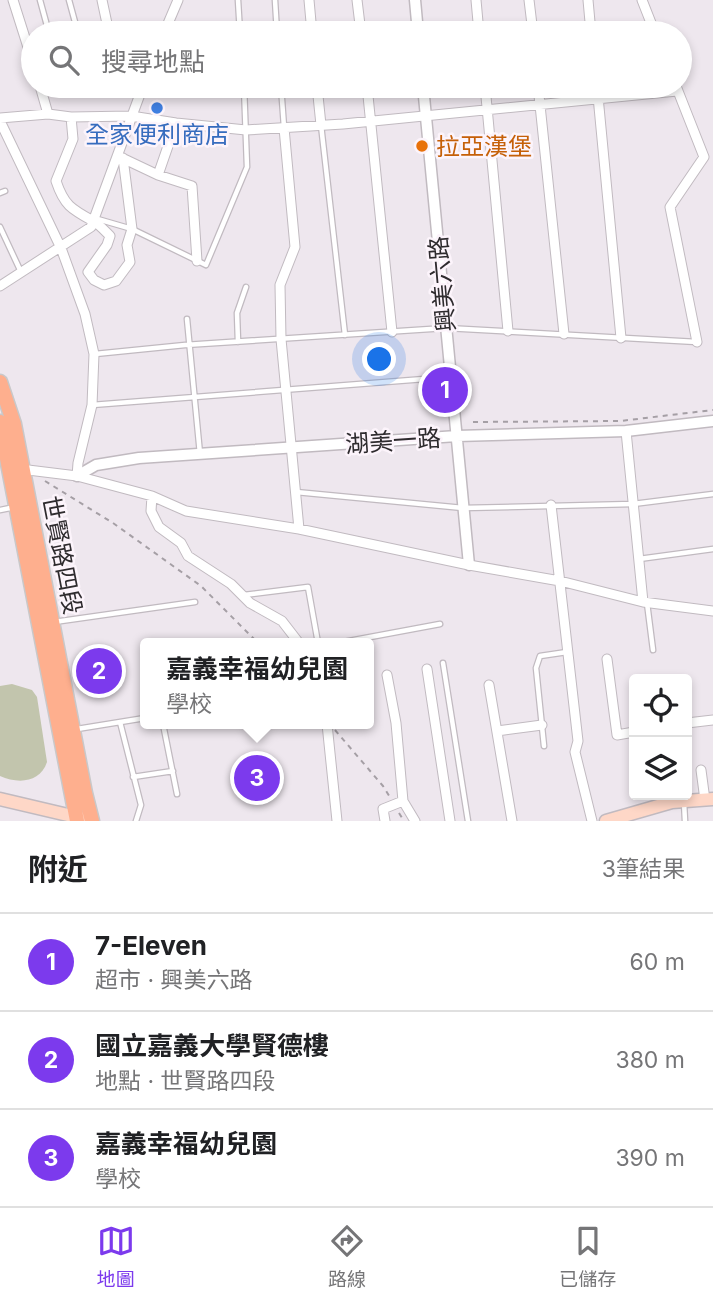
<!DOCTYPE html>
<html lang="zh-TW">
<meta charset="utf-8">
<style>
body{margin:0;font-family:Inter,"Noto Sans TC",sans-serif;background:#f2f2f2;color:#202124}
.controls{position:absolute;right:21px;bottom:21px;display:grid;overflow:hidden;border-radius:7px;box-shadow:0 4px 10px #0003}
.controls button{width:63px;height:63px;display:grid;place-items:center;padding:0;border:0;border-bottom:2px solid #e0e0e0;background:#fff;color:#202124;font:35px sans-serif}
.you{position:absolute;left:380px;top:360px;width:24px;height:24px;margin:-18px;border:5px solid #fff;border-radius:50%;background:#1a73e8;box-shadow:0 0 0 10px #1a73e833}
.badge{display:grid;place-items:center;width:46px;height:46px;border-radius:50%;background:#7c3aed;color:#fff;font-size:23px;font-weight:700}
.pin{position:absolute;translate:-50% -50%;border:4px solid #fff;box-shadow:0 2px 7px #0006}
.popup{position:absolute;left:140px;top:638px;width:234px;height:91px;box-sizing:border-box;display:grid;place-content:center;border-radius:7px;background:#fff;filter:drop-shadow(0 2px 5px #0005);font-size:23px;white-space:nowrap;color:#757577}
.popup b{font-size:26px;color:#202124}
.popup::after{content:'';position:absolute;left:50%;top:100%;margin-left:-14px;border:14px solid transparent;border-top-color:#fff}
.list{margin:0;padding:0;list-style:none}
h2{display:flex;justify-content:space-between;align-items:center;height:91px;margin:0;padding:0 28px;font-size:30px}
h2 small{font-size:23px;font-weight:400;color:#757577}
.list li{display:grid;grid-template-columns:46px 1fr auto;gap:21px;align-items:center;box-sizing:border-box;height:98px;padding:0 28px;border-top:2px solid #e0e0e0}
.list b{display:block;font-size:26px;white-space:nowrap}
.list p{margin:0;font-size:23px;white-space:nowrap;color:#757577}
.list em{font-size:23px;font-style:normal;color:#757577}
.icon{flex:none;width:38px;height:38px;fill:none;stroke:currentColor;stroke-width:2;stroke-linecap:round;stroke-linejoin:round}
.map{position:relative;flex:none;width:713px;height:821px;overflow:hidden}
.search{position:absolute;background:#fff;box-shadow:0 4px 10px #0003;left:21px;right:21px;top:21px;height:77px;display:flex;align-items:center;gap:18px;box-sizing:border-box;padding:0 24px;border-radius:38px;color:#757577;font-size:26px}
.sheet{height:385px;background:#fff}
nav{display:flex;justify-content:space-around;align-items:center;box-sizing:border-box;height:98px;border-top:2px solid #e0e0e0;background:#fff;font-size:19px;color:#757577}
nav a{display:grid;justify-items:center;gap:4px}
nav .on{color:#7c3aed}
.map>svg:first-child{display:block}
.grass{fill:#c2c5ad}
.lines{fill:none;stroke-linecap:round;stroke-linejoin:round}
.service-casing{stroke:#c1bac0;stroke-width:7}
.minor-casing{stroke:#c1bac0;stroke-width:11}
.tertiary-casing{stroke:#c1bac0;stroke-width:13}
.secondary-casing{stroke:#c1bac0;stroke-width:15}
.primary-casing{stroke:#c9c8c9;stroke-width:17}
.path{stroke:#a59fa5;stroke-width:2;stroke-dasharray:5 5;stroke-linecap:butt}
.service{stroke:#fff;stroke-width:4.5}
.minor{stroke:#fff;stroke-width:9}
.tertiary{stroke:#fff;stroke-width:10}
.secondary{stroke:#fed7c7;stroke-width:12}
.primary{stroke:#feaf8e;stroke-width:14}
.shop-dot{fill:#3f7fe0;stroke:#fcf4fb;stroke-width:2.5}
.food-dot{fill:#e8710a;stroke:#fcf4fb;stroke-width:2.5}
.labels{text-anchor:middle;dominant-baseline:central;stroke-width:5;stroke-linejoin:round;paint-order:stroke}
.shop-label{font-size:24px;fill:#366cbe;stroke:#fcf4fb}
.food-label{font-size:24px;fill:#c56008;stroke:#fcf4fb;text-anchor:start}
.street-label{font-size:24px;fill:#2e2b2e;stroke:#fcf4fb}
</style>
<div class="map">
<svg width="713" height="821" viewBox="0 0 713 821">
<rect width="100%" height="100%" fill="#eee7ee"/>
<path class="grass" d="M12,684L32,690L37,697L47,762C40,783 18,784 0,776V686Z"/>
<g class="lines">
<defs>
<path id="service" d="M40,0L49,33
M69,0L78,33
M238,0L240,33
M275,0L277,33
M281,86L284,127
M321,125L345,335
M0,193L5,191
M94,218L132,229L206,265L247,167L244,86
M0,227L21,272
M187,319L200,454
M238,342L237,313L246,287
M95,354L185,345L446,328L697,342
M92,405L450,377
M296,492L463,508L633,504L713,494
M0,510L15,507
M639,559L713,549
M244,595L308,587L318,643
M647,603L653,650
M54,622L195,602
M338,643L440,624
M443,663L468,821
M120,722L141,805L136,821
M163,724L177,794
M77,729L145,718
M544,746L536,668L540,656L567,652
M133,777L173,771
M684,802L685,821"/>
<path id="minor" d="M13,0L33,63
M102,0L109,33
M309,0L312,33
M357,0L361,33
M476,0L479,33
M529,0L533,33
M588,0L591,33
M642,0L655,33
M164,33L178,0
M40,86L48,114
M317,86L321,125
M367,86L392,332
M485,86L508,331
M538,86L564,334
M597,86L621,338
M676,86L704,157L670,207L697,342
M71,117L73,139L56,181C64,205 71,209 93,221C99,224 105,231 110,236L107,245L88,272L94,280L104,285L116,281L130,262L127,245L132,229L123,158
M0,118L48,114L71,117L131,116L176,123L246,130L343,124L677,91
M0,121L61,248L85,314L94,354L92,405L78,463L77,476
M284,128L295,247L280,285L281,339L299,529
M120,157L158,175L192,186L197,261
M158,175L176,123
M0,286L91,227L143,86
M626,431L643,602
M20,469L77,476L152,496L186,511L299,529L469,565L560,581L643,602L713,611
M152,496L151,511L159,527L181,543L188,556L231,584L250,603L282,621L299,643
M551,505L578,741L575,752L592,821
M607,659L617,735L634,732
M427,669L450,821
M387,675L396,723L403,801L415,821
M489,685L512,821
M687,723L713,720
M327,724L337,821
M497,731L542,725
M701,770L705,800
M385,821L383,809L403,801"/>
<path id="tertiary" d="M415,0L418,33
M423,86L469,565
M77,476L96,465L139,458L457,436L626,431L713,421"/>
<path id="secondary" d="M0,799L85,819
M606,821L672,802L713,799"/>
<path id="primary" d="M0,382L14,424L85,793L92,821
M0,422L77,821"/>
</defs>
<use href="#service" class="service-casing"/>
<use href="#minor" class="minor-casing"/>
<use href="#tertiary" class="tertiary-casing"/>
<use href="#secondary" class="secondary-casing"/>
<use href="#primary" class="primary-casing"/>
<path class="path" d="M473,422L620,421L713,410
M45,481L113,523L201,586L258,643
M335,730L383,786L391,799
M399,813L404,821"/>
<use href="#service" class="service"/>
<use href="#minor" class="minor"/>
<use href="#tertiary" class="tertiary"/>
<use href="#secondary" class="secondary"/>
<use href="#primary" class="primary"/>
</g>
<circle class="shop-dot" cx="157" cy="108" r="7"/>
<circle class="food-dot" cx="422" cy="146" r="7"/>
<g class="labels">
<g class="shop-label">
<text x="157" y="134">全家便利商店</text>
</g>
<g class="food-label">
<text x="436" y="146">拉亞漢堡</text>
</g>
<g class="street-label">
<text transform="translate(442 284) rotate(-95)">興美六路</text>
<text transform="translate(393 441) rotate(-4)">湖美一路</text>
<text transform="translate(62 555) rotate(79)">世賢路四段</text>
</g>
</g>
</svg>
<div class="controls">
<button><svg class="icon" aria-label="locate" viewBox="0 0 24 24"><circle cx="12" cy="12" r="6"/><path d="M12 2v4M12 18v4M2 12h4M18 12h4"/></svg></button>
<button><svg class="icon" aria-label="layers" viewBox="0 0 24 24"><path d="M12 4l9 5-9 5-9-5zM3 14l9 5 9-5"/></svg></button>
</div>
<div class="you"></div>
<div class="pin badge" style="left:445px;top:390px">1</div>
<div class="pin badge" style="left:99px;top:671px">2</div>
<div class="pin badge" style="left:257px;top:778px">3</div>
<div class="popup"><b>嘉義幸福幼兒園</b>學校</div>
<div class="search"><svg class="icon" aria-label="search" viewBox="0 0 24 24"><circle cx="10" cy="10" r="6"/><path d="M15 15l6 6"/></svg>搜尋地點</div>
</div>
<section class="sheet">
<h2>附近<small>3筆結果</small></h2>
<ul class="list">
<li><span class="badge">1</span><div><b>7-Eleven</b><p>超市 · 興美六路</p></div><em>60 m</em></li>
<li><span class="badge">2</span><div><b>國立嘉義大學賢德樓</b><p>地點 · 世賢路四段</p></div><em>380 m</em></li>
<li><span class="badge">3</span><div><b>嘉義幸福幼兒園</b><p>學校</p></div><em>390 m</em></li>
</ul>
</section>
<nav>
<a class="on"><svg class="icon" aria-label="map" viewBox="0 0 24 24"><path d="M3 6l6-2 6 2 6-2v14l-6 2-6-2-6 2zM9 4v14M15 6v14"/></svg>地圖</a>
<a><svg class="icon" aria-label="directions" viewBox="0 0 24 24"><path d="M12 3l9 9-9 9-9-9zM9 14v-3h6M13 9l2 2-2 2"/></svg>路線</a>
<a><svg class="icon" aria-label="saved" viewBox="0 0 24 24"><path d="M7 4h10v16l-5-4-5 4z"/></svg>已儲存</a>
</nav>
